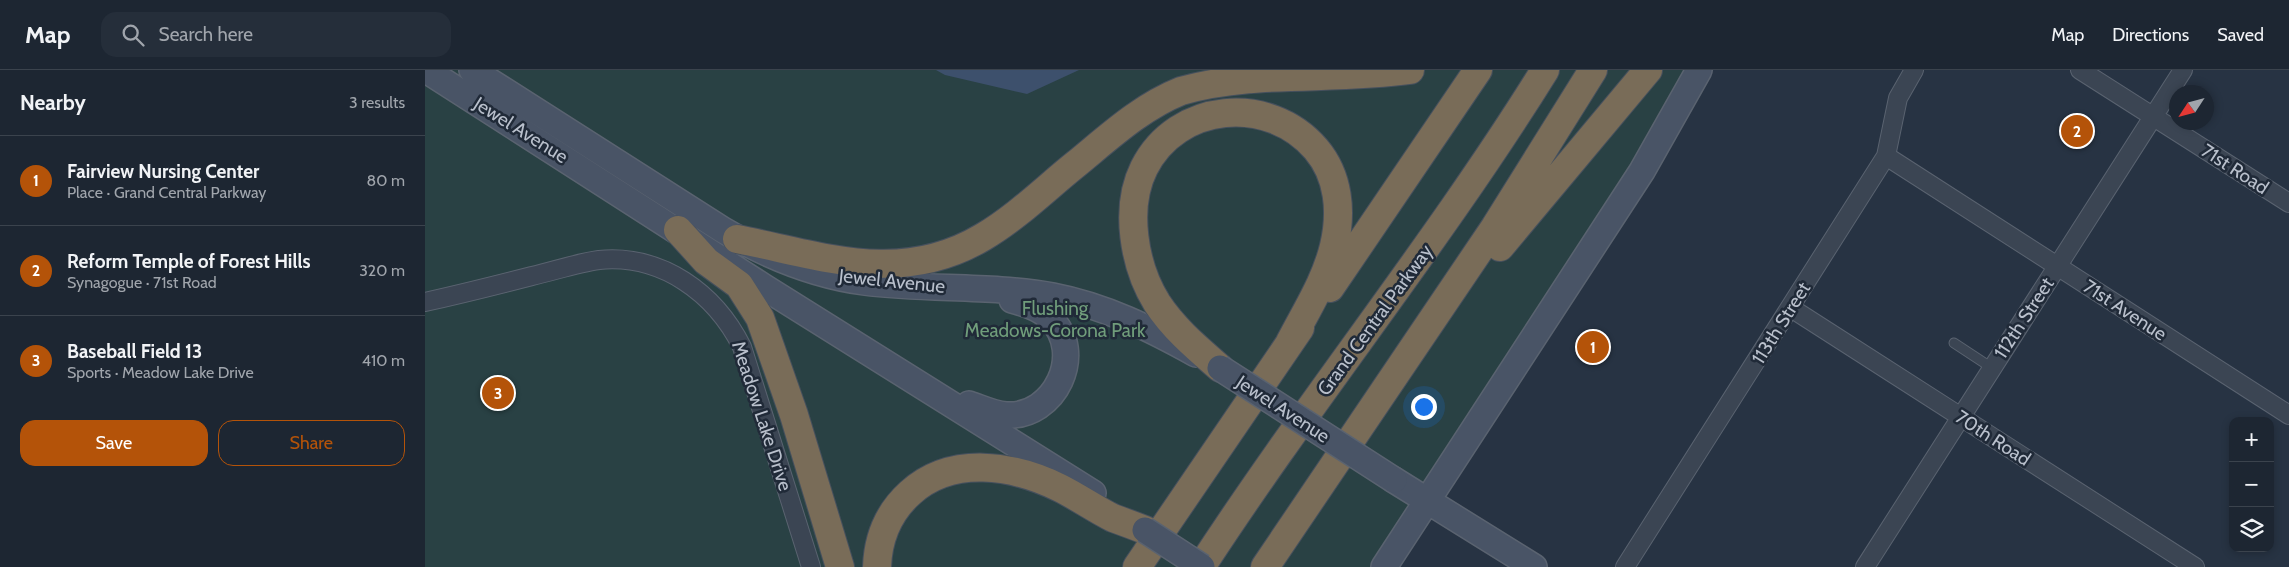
<!DOCTYPE html>
<meta charset="utf-8">
<style>
body{margin:0;font-family:Cabin,sans-serif;background:#252e3a;color:#f1f3f6}
.controls{position:absolute;right:15px;bottom:15px;display:grid;overflow:hidden;border-radius:10px;box-shadow:0 2px 8px #0003}
.controls button{width:45px;height:45px;display:grid;place-items:center;padding:0;border:0;border-bottom:1px solid #3b434d;background:#1d2632;color:#f1f3f6;font:25px sans-serif}
.compass{position:absolute;left:1744px;top:15px;width:45px;height:45px;border-radius:50%;background:#1d2632;box-shadow:0 2px 8px #0003;rotate:234deg}
.you{position:absolute;left:998px;top:336px;width:18px;height:18px;margin:-12px;border:4px solid #fff;border-radius:50%;background:#1a73e8;box-shadow:0 0 0 8px #1a73e833}
.badge{display:grid;place-items:center;width:32px;height:32px;border-radius:50%;background:#b45309;color:#fff;font-size:16px;font-weight:700}
.pin{position:absolute;translate:-50% -50%;border:2px solid #fff;box-shadow:0 1px 5px #0006}
.list{margin:0;padding:0;list-style:none}
h2{display:flex;justify-content:space-between;align-items:center;height:65px;margin:0;padding:0 20px;font-size:21px}
h2 small{font-size:16px;font-weight:400;color:#a0a5ac}
.list li{display:grid;grid-template-columns:32px 1fr auto;gap:15px;align-items:center;box-sizing:border-box;height:90px;padding:0 20px;border-top:1px solid #3b434d}
.list b{display:block;font-size:19px;white-space:nowrap}
.list p{margin:0;font-size:16px;white-space:nowrap;color:#a0a5ac}
.list em{font-size:16px;font-style:normal;color:#a0a5ac}
.actions{display:flex;gap:10px;padding:15px 20px}
.actions a{flex:1;padding:11px 0;border:1px solid #b45309;border-radius:15px;text-align:center;font-size:18px;color:#b45309}
.actions .main{background:#b45309;color:#fff}
.icon{flex:none;width:28px;height:28px;fill:none;stroke:currentColor;stroke-width:2;stroke-linecap:round;stroke-linejoin:round}
.map{position:relative;flex:none;width:1864px;height:497px;overflow:hidden}
header{display:flex;align-items:center;gap:30px;box-sizing:border-box;height:70px;padding:0 25px;background:#1d2632;border-bottom:1px solid #3b434d}
header strong{font-size:24px}
nav{display:flex;gap:28px;margin-inline-start:auto;font-size:18px}
.search{width:350px;height:45px;background:#252e3a;display:flex;align-items:center;gap:12px;box-sizing:border-box;padding:0 18px;border-radius:15px;color:#a0a5ac;font-size:19px}
main{display:flex}
aside{flex:1;background:#1d2632}
.map>svg:first-child{display:block}
.green{fill:#294144}
.water{fill:#3d506c}
.lines{fill:none;stroke-linecap:round;stroke-linejoin:round}
.lane-casing{stroke:#5a6370;stroke-width:11}
.street-casing{stroke:#5a6370;stroke-width:20}
.secondary-casing{stroke:#5a6370;stroke-width:28}
.highway-casing{stroke:#46505d;stroke-width:30}
.lane{stroke:#3b4553;stroke-width:9}
.street{stroke:#3b4553;stroke-width:18}
.secondary{stroke:#495466;stroke-width:25}
.highway{stroke:#796c58;stroke-width:28}
.secondary-bridge-casing{stroke:#5a6370;stroke-width:28;stroke-linecap:butt}
.secondary-bridge{stroke:#495466;stroke-width:25}
.labels{text-anchor:middle;dominant-baseline:central;stroke-width:5;stroke-linejoin:round;paint-order:stroke}
.street-label{font-size:19px;fill:#b9c0cc;stroke:#202a38}
.park-label{font-size:19px;fill:#709d7b;stroke:#202a38}
</style>
<header>
<strong>Map</strong>
<div class="search"><svg class="icon" aria-label="search" viewBox="0 0 24 24"><circle cx="10" cy="10" r="6"/><path d="M15 15l6 6"/></svg>Search here</div>
<nav><a>Map</a><a>Directions</a><a>Saved</a></nav>
</header>
<main>
<aside>
<h2>Nearby<small>3 results</small></h2>
<ul class="list">
<li><span class="badge">1</span><div><b>Fairview Nursing Center</b><p>Place · Grand Central Parkway</p></div><em>80 m</em></li>
<li><span class="badge">2</span><div><b>Reform Temple of Forest Hills</b><p>Synagogue · 71st Road</p></div><em>320 m</em></li>
<li><span class="badge">3</span><div><b>Baseball Field 13</b><p>Sports · Meadow Lake Drive</p></div><em>410 m</em></li>
</ul>
<div class="actions"><a class="main">Save</a><a>Share</a></div>
</aside>
<div class="map">
<svg width="1864" height="497" viewBox="0 0 1864 497">
<rect width="100%" height="100%" fill="#273343"/>
<path class="green" d="M0,0H1260L1209,94L947,497H0Z"/>
<path class="water" d="M511,0H654L602,24L520,5Z"/>
<g class="lines">
<defs>
<path id="lane" d="M1529,273L1567,298"/>
<path id="street" d="M1655,0L1864,133
M1461,86L1864,345
M0,232C36,224 72,215 107,206C129,201 152,193 174,190C237,184 290,223 317,277L386,497
M1366,238L1770,497
M1200,497L1461,86L1473,28L1489,0
M1440,497L1758,0"/>
<path id="secondary" d="M1,0L339,217L668,423
M47,0L298,160C342,186 388,205 439,212C502,220 566,215 628,226C680,236 726,259 771,284
M544,334C556,338 568,344 581,345C630,348 661,283 625,248C615,238 601,234 587,230
M969,410L1109,497
M959,497L1217,101L1274,0"/>
<path id="highway" d="M253,160L281,191L314,215L335,248L369,345L415,497
M312,169C398,186 476,216 558,167C592,147 621,118 651,94C684,67 716,37 756,21C830,0 908,11 985,0
M1075,177L1223,0
M905,218L1053,0
M795,298C772,278 749,259 732,233C709,196 699,138 719,98C752,32 844,24 891,79C914,106 917,142 909,176C901,210 881,241 865,272
M452,497C453,468 464,442 485,423C527,385 588,395 635,418C653,427 670,439 688,448C699,452 710,456 720,460
M712,497L875,258
M776,497C886,328 1014,171 1120,0
M840,497L1070,157L1168,0"/>
</defs>
<use href="#lane" class="lane-casing"/>
<use href="#street" class="street-casing"/>
<use href="#secondary" class="secondary-casing"/>
<use href="#highway" class="highway-casing"/>
<use href="#lane" class="lane"/>
<use href="#street" class="street"/>
<use href="#secondary" class="secondary"/>
<use href="#highway" class="highway"/>
<defs>
<path id="secondary-bridge" d="M795,298L969,410
M720,460L777,497"/>
</defs>
<use href="#secondary-bridge" class="secondary-bridge-casing"/>
<use href="#secondary-bridge" class="secondary-bridge"/>
</g>
<g class="labels">
<g class="street-label">
<text transform="translate(96 60) rotate(32)">Jewel Avenue</text>
<text transform="translate(1810 99) rotate(33)">71st Road</text>
<text transform="translate(467 211) rotate(6)">Jewel Avenue</text>
<text transform="translate(1700 240) rotate(33)">71st Avenue</text>
<text transform="translate(1599 248) rotate(-57)">112th Street</text>
<text transform="translate(950 250) rotate(-54)">Grand Central Parkway</text>
<text transform="translate(1356 253) rotate(-58)">113th Street</text>
<text transform="translate(858 339) rotate(33)">Jewel Avenue</text>
<text transform="translate(337 346) rotate(72)">Meadow Lake Drive</text>
<text transform="translate(1568 368) rotate(33)">70th Road</text>
</g>
<g class="park-label">
<text x="630" y="238">Flushing<tspan x="630" dy="22">Meadows-Corona Park</tspan></text>
</g>
</g>
</svg>
<div class="controls">
<button>+</button>
<button>−</button>
<button><svg class="icon" aria-label="layers" viewBox="0 0 24 24"><path d="M12 4l9 5-9 5-9-5zM3 14l9 5 9-5"/></svg></button>
</div>
<svg class="compass" viewBox="-18 -18 36 36"><path d="M0-13l5 13h-10z" fill="#e53935"/><path d="M0 13l5-13h-10z" fill="#a0a5ac"/></svg>
<div class="you"></div>
<div class="pin badge" style="left:1168px;top:277px">1</div>
<div class="pin badge" style="left:1652px;top:61px">2</div>
<div class="pin badge" style="left:73px;top:323px">3</div>
</div>
</main>
